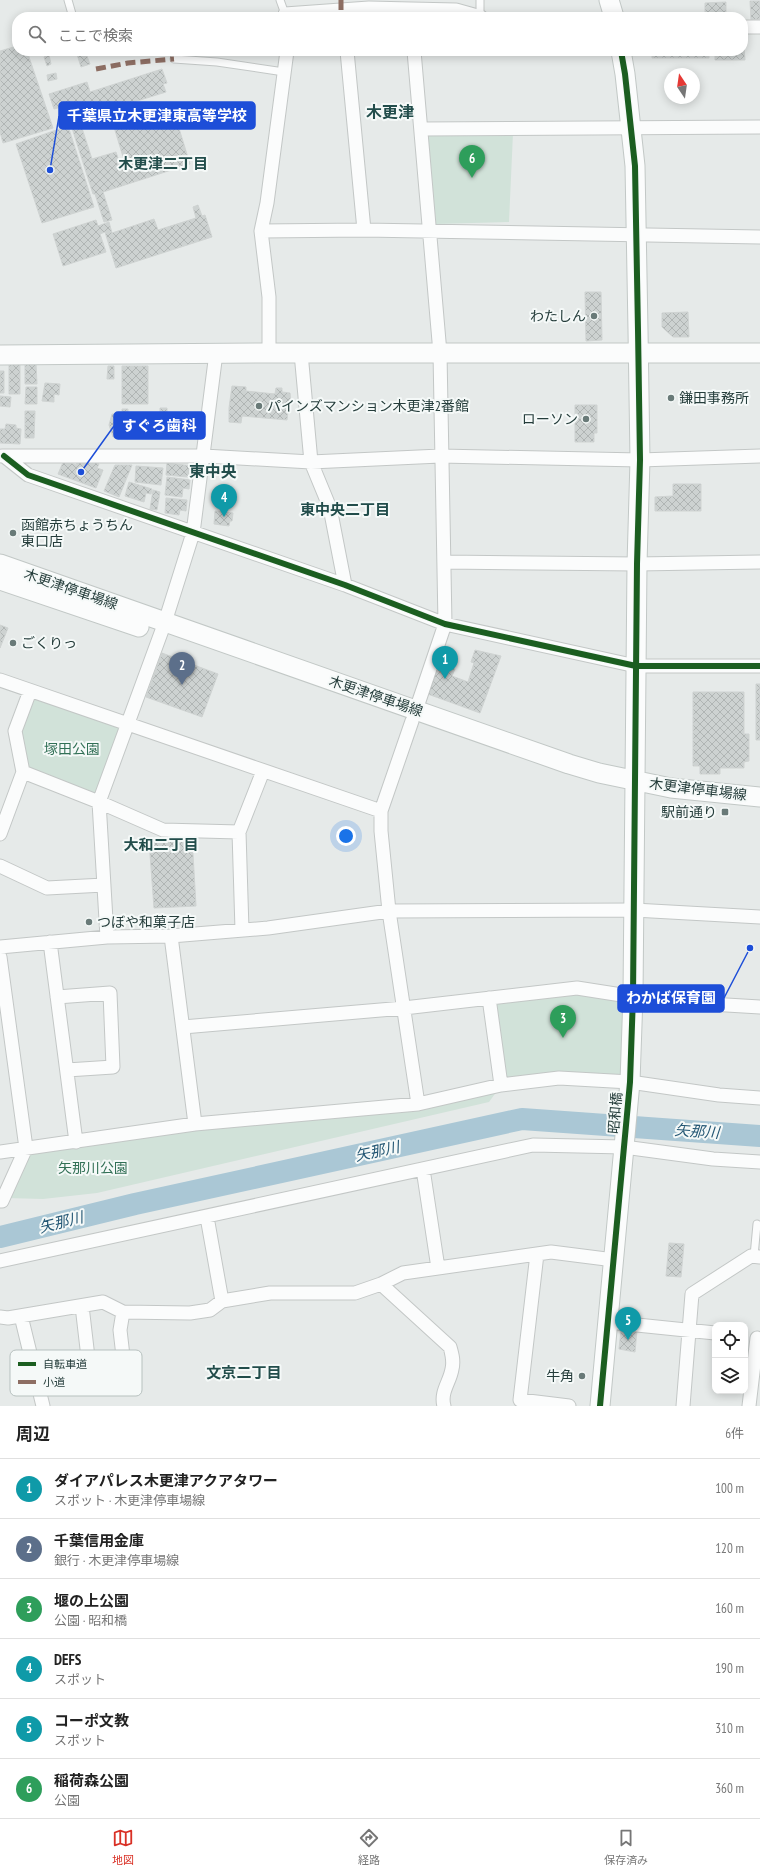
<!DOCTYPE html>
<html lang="ja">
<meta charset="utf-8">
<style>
body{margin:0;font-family:"PT Sans Narrow","Noto Sans JP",sans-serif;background:#f2f2f2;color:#222}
.controls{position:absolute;right:12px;bottom:12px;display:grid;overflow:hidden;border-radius:8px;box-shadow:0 2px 10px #0003}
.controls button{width:36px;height:36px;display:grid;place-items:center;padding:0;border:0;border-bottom:1px solid #e0e0e0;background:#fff;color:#222;font:20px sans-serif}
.compass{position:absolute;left:664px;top:68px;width:36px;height:36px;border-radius:50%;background:#fff;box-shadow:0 2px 10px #0003;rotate:347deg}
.you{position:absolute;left:346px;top:836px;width:14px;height:14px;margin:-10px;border:3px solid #fff;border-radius:50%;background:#1a73e8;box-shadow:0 0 0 6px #1a73e833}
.badge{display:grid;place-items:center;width:26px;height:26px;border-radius:50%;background:#d93025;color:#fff;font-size:13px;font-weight:700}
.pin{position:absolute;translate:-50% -33px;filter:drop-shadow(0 1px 2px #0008)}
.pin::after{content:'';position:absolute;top:21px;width:14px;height:12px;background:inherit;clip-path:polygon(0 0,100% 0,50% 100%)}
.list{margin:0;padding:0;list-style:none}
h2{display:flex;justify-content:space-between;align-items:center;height:52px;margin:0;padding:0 16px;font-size:17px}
h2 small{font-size:13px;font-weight:400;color:#767676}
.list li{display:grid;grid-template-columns:26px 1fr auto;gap:12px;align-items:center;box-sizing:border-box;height:60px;padding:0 16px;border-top:1px solid #e0e0e0}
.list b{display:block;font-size:15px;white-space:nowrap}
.list p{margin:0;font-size:13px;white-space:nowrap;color:#767676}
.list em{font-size:13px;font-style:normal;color:#767676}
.icon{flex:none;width:22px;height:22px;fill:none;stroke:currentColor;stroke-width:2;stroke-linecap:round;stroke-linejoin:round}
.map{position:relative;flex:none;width:760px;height:1406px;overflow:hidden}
.search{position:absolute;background:#fff;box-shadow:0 2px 10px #0003;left:12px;right:12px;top:12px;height:44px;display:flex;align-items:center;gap:10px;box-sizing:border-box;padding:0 14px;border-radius:16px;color:#767676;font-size:15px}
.sheet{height:412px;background:#fff}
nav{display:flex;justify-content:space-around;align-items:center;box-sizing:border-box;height:56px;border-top:1px solid #e0e0e0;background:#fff;font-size:11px;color:#767676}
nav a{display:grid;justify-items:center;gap:2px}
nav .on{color:#d93025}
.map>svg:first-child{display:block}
.park{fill:#d1e2d9}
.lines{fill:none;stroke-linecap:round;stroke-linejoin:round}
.river{stroke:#aac7d5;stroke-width:22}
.building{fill:url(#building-cross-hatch);stroke:#cfd3d2}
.lane-casing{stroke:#c3c7c6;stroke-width:9}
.street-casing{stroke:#c3c7c6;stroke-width:15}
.secondary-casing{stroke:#c2c8c6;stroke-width:21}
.lane{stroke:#fbfcfc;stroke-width:7}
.street{stroke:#fbfcfc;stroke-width:13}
.secondary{stroke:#fbfcfc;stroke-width:19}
.quiet{stroke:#8d6e63;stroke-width:5;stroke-dasharray:10 5;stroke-linecap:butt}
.cycleway-casing{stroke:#f5f9f8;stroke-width:8}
.cycleway{stroke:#1b5e20;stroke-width:6}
.poi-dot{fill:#697a78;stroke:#f5f9f8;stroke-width:1.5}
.labels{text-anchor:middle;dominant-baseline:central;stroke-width:4;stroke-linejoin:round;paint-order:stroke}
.poi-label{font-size:14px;fill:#253d3b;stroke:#f5f9f8;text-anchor:start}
.street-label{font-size:14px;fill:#253d3b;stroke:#f5f9f8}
.park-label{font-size:14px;fill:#327056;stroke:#f5f9f8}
.neighbourhood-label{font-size:15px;font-weight:bold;fill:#224d4b;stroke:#f5f9f8}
.water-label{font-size:15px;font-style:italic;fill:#245774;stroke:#f5f9f8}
.quarter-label{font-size:16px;font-weight:bold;fill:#224d4b;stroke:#f5f9f8}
.key{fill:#f5f9f8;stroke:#b7c1bf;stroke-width:1}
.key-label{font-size:11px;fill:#253d3b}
.leader{fill:none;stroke:#1d4ed8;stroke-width:1.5}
.callout-dot{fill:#1d4ed8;stroke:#f5f9f8;stroke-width:1.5}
.callout{fill:#1d4ed8;stroke:#1d4ed8;stroke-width:1.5}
.callout-label{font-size:15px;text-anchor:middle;font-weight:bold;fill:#fff}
</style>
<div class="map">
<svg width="760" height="1406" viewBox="0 0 760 1406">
<defs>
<pattern id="building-cross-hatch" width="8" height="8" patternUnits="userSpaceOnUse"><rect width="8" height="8" fill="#cdd2d1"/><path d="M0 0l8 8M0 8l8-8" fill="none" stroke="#b0b5b4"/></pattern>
</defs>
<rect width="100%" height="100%" fill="#e6eae9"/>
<path class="park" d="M513,133L509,222L436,224L428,134Z
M35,698L121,729L97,798L28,768L22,731Z
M577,995L628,1003L622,1075L565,1072L507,1079L495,1004Z
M500,1087L489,1102L97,1193L43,1199L6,1198L29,1152Z"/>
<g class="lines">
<path class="river" d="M0,1237L135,1204L522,1119L760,1136"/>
</g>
<path class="building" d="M750,1H760V19L751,20Z
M726,2V17H705V3Z
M17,46V51H27L53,128L3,143L0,132V51Z
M743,47H744L745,60H715V51H743Z
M76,51H85L90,64L81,67Z
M652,51H709V58H652Z
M49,55L51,64L47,66L44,57Z
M162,69L167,83L163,84L166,92L79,119L92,159L116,152L119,161L124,160L114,127L173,109L190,164L103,192L112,220L104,222L95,194H93L65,106L54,109L49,94L87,82L90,92Z
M56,73L57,79L48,81L47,75Z
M68,126L94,207L42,223L16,144Z
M198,205L202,216L205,215L212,237L116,268L105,232L100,234L106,252L63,266L53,234L96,220L98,226L109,222L112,233L154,219L158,230L196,218L193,207Z
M585,292H601L602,340L586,341Z
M688,312L689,337H673L662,327V313Z
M9,364H20V394H9Z
M25,364H36L37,384H25Z
M108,366H114V379H107Z
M122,366H148V404H122Z
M0,371H4V393H0Z
M45,383L60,384L59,395L54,394V402L42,401Z
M232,386L246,387V391L275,394L276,388H282V392L290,393L291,404L288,411L287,420L242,416L241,423L229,422V408Z
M26,387H37V404H25Z
M0,396L11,397L10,407L0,406Z
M575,405H597V433H594V442H575Z
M160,408H167V413L194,415L198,424L196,438L113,437L109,425L112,414H122V409H128V413H160Z
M25,411H35L34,438H25Z
M6,424L16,425V428L21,429L20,444L0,443V429H5Z
M64,460L76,465L78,460L88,463L90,460L99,464L97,468L103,470L96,488L58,474Z
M167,463L193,466L192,474L189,473L188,477L166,475Z
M115,465H132L119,497L104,491Z
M136,466L163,468L161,485L135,482Z
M167,477L190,480L189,489L183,488L182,497L165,495Z
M129,482L152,489L151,494L146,493L144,502L125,496Z
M673,484H701V511H655V497L673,496Z
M153,490L160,492L157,510L150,509Z
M166,498L187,500L186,511L180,510L179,515L165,513Z
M215,511L233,513L232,521H230L229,526L214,524Z
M0,625L8,628L0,648Z
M475,650L501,656L480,713L425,693L436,663L455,669L452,676L468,682L474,663L471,662Z
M162,653L218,674L202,717L146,697Z
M756,684H760V740H756Z
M693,692H744V734H749V761L744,762V768H720V774H700V766H693Z
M192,837L196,906L154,908L149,841Z
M669,1243L684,1244L681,1277L666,1276Z
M621,1330H637L635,1352L619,1349Z"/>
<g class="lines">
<defs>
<path id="lane" d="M68,0L72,14
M280,0L285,14
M480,0V16
M174,59L217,62L284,72
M754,1256L757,1224"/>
<path id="street" d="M286,17L285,14L369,8L411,9L456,10L481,17
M743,27H760
M347,51L364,230
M414,51L440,353L445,624L416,710
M421,129L760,127
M261,231L364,230L760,237
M269,353V297L261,231L267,203L287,51
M301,353L311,462L330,508L345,585
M2,456H204L311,462L440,456L640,460L760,456
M4,456L28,475L345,585L445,624L636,666H760
M444,562L637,564L760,562
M0,680L381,811
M412,721L381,811V831L389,911L418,1104
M23,772L99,802L163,830L239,832
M0,834L23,772L15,731L30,691
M0,866L47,888L104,885
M242,930L239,832L263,771
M171,936L195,1124
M107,937L99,802L165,622L193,533L216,353
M50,942L76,1142
M0,947L107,937L171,936L268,928L389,911L634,910L760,917
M0,957L26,1148L2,1201H0
M57,997L110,993L113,1067L67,1070
M489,998L501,1085
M183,1027L404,1008L577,988L660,1001L760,1007
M0,1152L195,1124L418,1104L501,1085L559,1078L630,1082L719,1095L760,1098
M423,1169L438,1268
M207,1217L222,1301
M537,1254L520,1400L569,1406
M0,1261L533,1145L624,1147L713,1159L760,1162
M381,1284L450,1347C452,1354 454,1361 452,1369C450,1382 440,1392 444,1406
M82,1306L91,1383L126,1382L120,1330L123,1312
M21,1316L43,1406
M0,1317L8,1318L103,1302L123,1312L190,1313L210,1310L222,1301L270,1293H355L381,1284L403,1273L551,1252L614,1260
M608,1322L715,1333
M683,1406L692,1294L751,1256L760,1257
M749,1406L757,1338"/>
<path id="secondary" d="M609,0L614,17
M0,355L269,353H760
M0,564L569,764L599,773L671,788L760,797
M0,580L139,627
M600,1406L630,1082L633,996L637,564L640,460L638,330L635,166L625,74L621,51"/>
</defs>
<use href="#lane" class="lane-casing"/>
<use href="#street" class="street-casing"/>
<use href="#secondary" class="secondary-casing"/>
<use href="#lane" class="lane"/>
<use href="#street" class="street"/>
<use href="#secondary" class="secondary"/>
<path class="quiet" d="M341,0V10
M96,69L128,63L174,59"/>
<defs>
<path id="cycleway" d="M4,456L28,475L345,585L445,624L636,666H760
M600,1406L630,1082L633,996L637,564L640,460L638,330L635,166L625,74L621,51"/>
</defs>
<use href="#cycleway" class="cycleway-casing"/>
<use href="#cycleway" class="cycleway"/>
</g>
<g class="poi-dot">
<circle cx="594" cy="316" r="4"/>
<circle cx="671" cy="398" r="4"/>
<circle cx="259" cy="406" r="4"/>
<circle cx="586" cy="419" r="4"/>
<circle cx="13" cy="533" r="4"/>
<circle cx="13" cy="643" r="4"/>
<rect x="721" y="808" width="8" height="8" rx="2"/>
<circle cx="89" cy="922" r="4"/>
<circle cx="582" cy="1376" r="4"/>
</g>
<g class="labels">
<g class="poi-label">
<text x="586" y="316" text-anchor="end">わたしん</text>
<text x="679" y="398">鎌田事務所</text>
<text x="267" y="406">パインズマンション木更津2番館</text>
<text x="578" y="419" text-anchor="end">ローソン</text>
<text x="21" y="525">函館赤ちょうちん<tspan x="21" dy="16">東口店</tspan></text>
<text x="21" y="643">ごくりっ</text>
<text x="717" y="812" text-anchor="end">駅前通り</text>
<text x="97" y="922">つぼや和菓子店</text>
<text x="574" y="1376" text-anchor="end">牛角</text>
</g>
<g class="street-label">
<text transform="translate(71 589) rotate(19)">木更津停車場線</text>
<text transform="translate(376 696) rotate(19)">木更津停車場線</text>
<text transform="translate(698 789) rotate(7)">木更津停車場線</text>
<text transform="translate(615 1113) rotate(-85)">昭和橋</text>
</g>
<g class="park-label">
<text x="72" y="749">塚田公園</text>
<text x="93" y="1168">矢那川公園</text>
</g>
<g class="neighbourhood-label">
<text x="163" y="163">木更津二丁目</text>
<text x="345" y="509">東中央二丁目</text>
<text x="161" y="844">大和二丁目</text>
<text x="244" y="1372">文京二丁目</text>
</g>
<g class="water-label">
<text transform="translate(697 1131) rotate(4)">矢那川</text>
<text transform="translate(377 1151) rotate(-12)">矢那川</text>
<text transform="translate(61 1222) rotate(-14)">矢那川</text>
</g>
<g class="quarter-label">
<text x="390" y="112">木更津</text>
<text x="213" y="471">東中央</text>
</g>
</g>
<rect x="10" y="1350" width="132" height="46" rx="6" class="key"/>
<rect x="18" y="1362" width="18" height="4" fill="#1b5e20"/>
<rect x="18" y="1380" width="18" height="4" fill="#8d6e63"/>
<g class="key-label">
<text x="43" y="1368">自転車道</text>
<text x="43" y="1386">小道</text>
</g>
<path class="leader" d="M50 170L59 116M81 472L114 426M750 948L724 998"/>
<g class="callout-dot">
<circle cx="50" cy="170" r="4"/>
<circle cx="81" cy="472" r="4"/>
<circle cx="750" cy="948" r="4"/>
</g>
<g class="callout">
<rect x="59" y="102" width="196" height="27" rx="4"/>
<rect x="114" y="412" width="91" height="27" rx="4"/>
<rect x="618" y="985" width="106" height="27" rx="4"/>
</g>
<g class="callout-label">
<text x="157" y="121">千葉県立木更津東高等学校</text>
<text x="159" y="431">すぐろ歯科</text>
<text x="671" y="1003">わかば保育園</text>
</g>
</svg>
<div class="controls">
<button><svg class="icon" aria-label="locate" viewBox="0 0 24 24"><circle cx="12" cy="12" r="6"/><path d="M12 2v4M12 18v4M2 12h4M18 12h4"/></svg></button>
<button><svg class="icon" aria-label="layers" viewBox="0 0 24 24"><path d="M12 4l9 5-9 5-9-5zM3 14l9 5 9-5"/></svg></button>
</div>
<svg class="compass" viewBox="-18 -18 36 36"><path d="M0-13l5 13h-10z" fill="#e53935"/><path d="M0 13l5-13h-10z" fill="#767676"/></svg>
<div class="you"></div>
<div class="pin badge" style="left:445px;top:679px;background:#0f9aa8">1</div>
<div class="pin badge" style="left:182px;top:685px;background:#5c6f8a">2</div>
<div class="pin badge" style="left:563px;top:1038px;background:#2e9e5b">3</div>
<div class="pin badge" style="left:224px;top:517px;background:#0f9aa8">4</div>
<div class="pin badge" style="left:628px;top:1340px;background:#0f9aa8">5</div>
<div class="pin badge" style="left:472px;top:178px;background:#2e9e5b">6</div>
<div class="search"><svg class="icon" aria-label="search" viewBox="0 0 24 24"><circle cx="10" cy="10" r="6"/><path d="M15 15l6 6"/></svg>ここで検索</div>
</div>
<section class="sheet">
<h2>周辺<small>6件</small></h2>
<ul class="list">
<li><span class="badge" style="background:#0f9aa8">1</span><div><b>ダイアパレス木更津アクアタワー</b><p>スポット · 木更津停車場線</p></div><em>100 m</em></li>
<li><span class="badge" style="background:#5c6f8a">2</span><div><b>千葉信用金庫</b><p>銀行 · 木更津停車場線</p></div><em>120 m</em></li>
<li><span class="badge" style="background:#2e9e5b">3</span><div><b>堰の上公園</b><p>公園 · 昭和橋</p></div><em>160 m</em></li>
<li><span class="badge" style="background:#0f9aa8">4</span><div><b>DEFS</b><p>スポット</p></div><em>190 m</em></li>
<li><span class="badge" style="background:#0f9aa8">5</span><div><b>コーポ文教</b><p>スポット</p></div><em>310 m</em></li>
<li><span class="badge" style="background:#2e9e5b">6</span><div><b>稲荷森公園</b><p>公園</p></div><em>360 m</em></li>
</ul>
</section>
<nav>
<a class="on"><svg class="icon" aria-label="map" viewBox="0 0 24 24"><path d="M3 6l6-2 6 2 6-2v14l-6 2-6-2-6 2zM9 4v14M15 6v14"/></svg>地図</a>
<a><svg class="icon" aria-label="directions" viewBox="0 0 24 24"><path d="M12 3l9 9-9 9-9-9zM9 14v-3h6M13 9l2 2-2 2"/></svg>経路</a>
<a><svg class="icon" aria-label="saved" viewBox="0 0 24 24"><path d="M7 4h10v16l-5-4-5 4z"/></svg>保存済み</a>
</nav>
